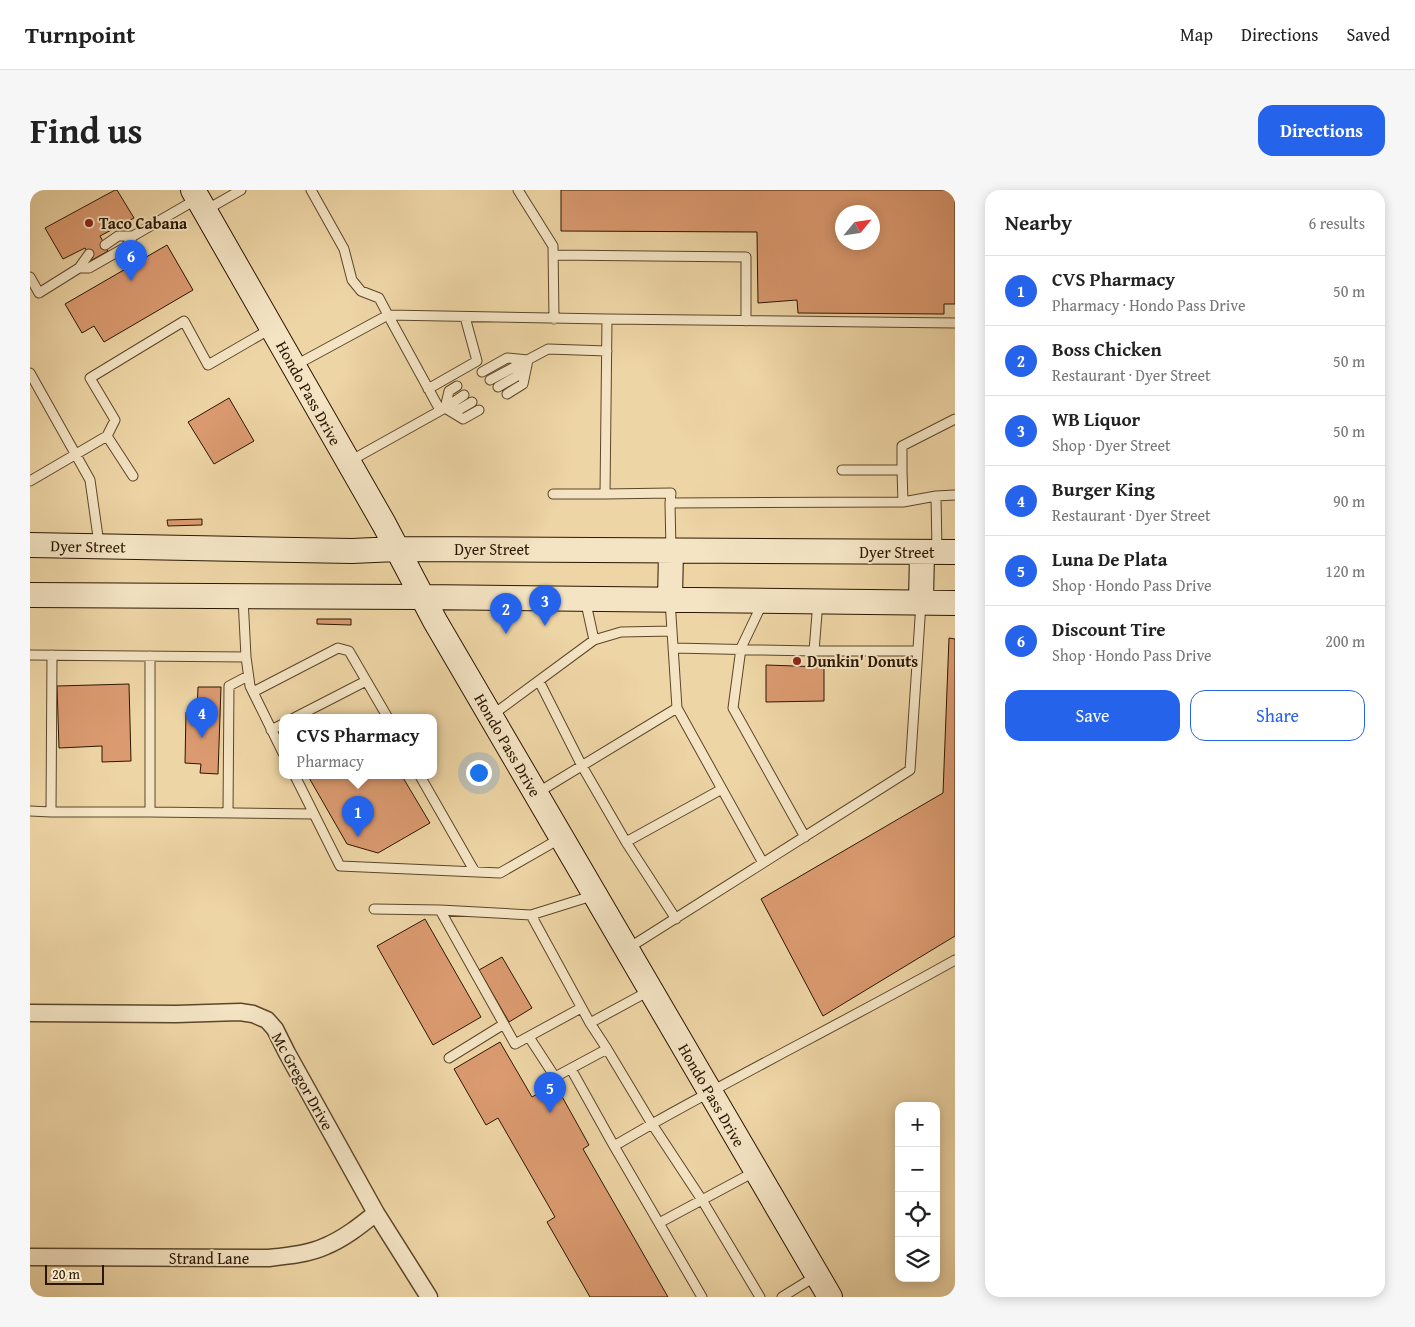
<!DOCTYPE html>
<meta charset="utf-8">
<style>
body{margin:0;font-family:"Gentium Book Plus",serif;background:#f6f6f6;color:#222}
.controls{position:absolute;right:15px;bottom:15px;display:grid;overflow:hidden;border-radius:10px;box-shadow:0 2px 12px #0003}
.controls button{width:45px;height:45px;display:grid;place-items:center;padding:0;border:0;border-bottom:1px solid #e0e0e0;background:#fff;color:#222;font:25px sans-serif}
.compass{position:absolute;left:805px;top:15px;width:45px;height:45px;border-radius:50%;background:#fff;box-shadow:0 2px 12px #0003;rotate:61deg}
.scale{position:absolute;left:15px;bottom:12px;width:59px;box-sizing:border-box;padding-left:5px;border:2px solid #2b1600;border-top:0;font-size:14px;line-height:18px;white-space:nowrap;color:#2b1600;-webkit-text-stroke:4px #f4e4c4;paint-order:stroke}
.you{position:absolute;left:448px;top:582px;width:18px;height:18px;margin:-12px;border:4px solid #fff;border-radius:50%;background:#1a73e8;box-shadow:0 0 0 8px #1a73e833}
.badge{display:grid;place-items:center;width:32px;height:32px;border-radius:50%;background:#2563eb;color:#fff;font-size:16px;font-weight:700}
.pin{position:absolute;translate:-50% -41px;filter:drop-shadow(0 1px 2px #0008)}
.pin::after{content:'';position:absolute;top:26px;width:18px;height:15px;background:inherit;clip-path:polygon(0 0,100% 0,50% 100%)}
.popup{position:absolute;left:249px;top:524px;width:158px;height:65px;box-sizing:border-box;display:grid;place-content:center;border-radius:10px;background:#fff;filter:drop-shadow(0 1px 4px #0005);font-size:16px;white-space:nowrap;color:#767676}
.popup b{font-size:19px;color:#222}
.popup::after{content:'';position:absolute;left:50%;top:100%;margin-left:-10px;border:10px solid transparent;border-top-color:#fff}
.list{margin:0;padding:0;list-style:none}
h2{display:flex;justify-content:space-between;align-items:center;height:65px;margin:0;padding:0 20px;font-size:21px}
h2 small{font-size:16px;font-weight:400;color:#767676}
.list li{display:grid;grid-template-columns:32px 1fr auto;gap:15px;align-items:center;box-sizing:border-box;height:70px;padding:0 20px;border-top:1px solid #e0e0e0}
.list b{display:block;font-size:19px;white-space:nowrap}
.list p{margin:0;font-size:16px;white-space:nowrap;color:#767676}
.list em{font-size:16px;font-style:normal;color:#767676}
.actions{display:flex;gap:10px;padding:15px 20px}
.actions a{flex:1;padding:11px 0;border:1px solid #2563eb;border-radius:15px;text-align:center;font-size:18px;color:#2563eb}
.actions .main{background:#2563eb;color:#fff}
.icon{flex:none;width:28px;height:28px;fill:none;stroke:currentColor;stroke-width:2;stroke-linecap:round;stroke-linejoin:round}
.map{position:relative;flex:none;width:925px;height:1107px;overflow:hidden;border-radius:15px}
header{display:flex;align-items:center;gap:30px;box-sizing:border-box;height:70px;padding:0 25px;background:#fff;border-bottom:1px solid #e0e0e0}
header strong{font-size:24px}
nav{display:flex;gap:28px;margin-inline-start:auto;font-size:18px}
.intro{display:flex;align-items:center;justify-content:space-between;box-sizing:border-box;height:120px;padding:0 30px}
h1{margin:0;font-size:35px}
.button{padding:12px 22px;border-radius:15px;background:#2563eb;color:#fff;font-size:18px;font-weight:700}
main{display:flex;gap:30px;padding:0 30px}
aside{flex:1;background:#fff;border-radius:15px;box-shadow:0 2px 12px #0003}
.map>svg:first-child{display:block}
.building{fill:#db9a70;stroke:#2b1600;fill-rule:evenodd}
.lines{fill:none;stroke-linecap:round;stroke-linejoin:round}
.service-casing{stroke:#5c4629;stroke-width:11}
.minor-casing{stroke:#5c4629;stroke-width:19}
.secondary-casing{stroke:#2b1600;stroke-width:26}
.service{stroke:#f4e4c4;stroke-width:9}
.minor{stroke:#f4e4c4;stroke-width:16}
.secondary{stroke:#f4e4c4;stroke-width:24}
.poi-dot{fill:#8f2418;stroke:#f4e4c4;stroke-width:2}
.labels{text-anchor:middle;dominant-baseline:central;stroke-width:4;stroke-linejoin:round;paint-order:stroke}
.poi-label{font-size:16px;font-weight:bold;fill:#2b1600;stroke:#f4e4c4;text-anchor:start}
.street-label{font-size:16px;fill:#2b1600;stroke:#f4e4c4}
</style>
<header>
<strong>Turnpoint</strong>
<nav><a>Map</a><a>Directions</a><a>Saved</a></nav>
</header>
<div class="intro"><h1>Find us</h1><a class="button">Directions</a></div>
<main>
<div class="map">
<svg width="925" height="1107" viewBox="0 0 925 1107">
<rect width="100%" height="100%" fill="#eed5a5"/>
<filter id="stains"><feTurbulence type="fractalNoise" baseFrequency=".004" numOctaves="4"/><feColorMatrix values="0 0 0 0 .2 0 0 0 0 .09 0 0 0 0 .02 0 0 0 .5 -.17"/></filter>
<radialGradient id="worn" r=".72"><stop offset=".6" stop-color="#630" stop-opacity="0"/><stop offset="1" stop-color="#630" stop-opacity=".3"/></radialGradient>
<path class="building" d="M85,0H87L104,28L70,46L78,61L62,70L55,58L33,69L15,38Z
M531,0H925V114H914V124L768,123L767,110L728,113L727,42L531,41ZM812,22H842V52H812Z
M137,55L163,100L74,152L64,136L52,143L35,114Z
M199,208L224,251L184,274L158,232Z
M172,329V335L138,336L137,330Z
M287,429H321V435L287,434Z
M919,448L925,449V746L793,826L731,709L913,603Z
M736,475L794,477V511L736,512Z
M99,494L101,571L72,572V556L29,558L27,496Z
M168,497H191L188,584L170,583L171,574L155,573L156,522L167,523Z
M278,586H372L400,633L348,663L317,654Z
M395,729L451,827L403,855L347,756Z
M472,767L502,818L479,832L449,780Z
M470,852L502,907L525,894L559,955L553,959L638,1107H560L517,1032L525,1027L468,928L456,935L424,879Z"/>
<g class="lines">
<defs>
<path id="service" d="M488,0L523,56L524,129
M0,1L1,0
M176,20L211,0
M75,55L88,46H103
M524,65L716,67V131
M49,78L59,64
M0,87L9,103L49,78H59L96,57L103,46L167,9
M577,129L575,304L641,303L640,313
M264,176L358,125L349,108L331,101L322,90L314,59L281,0
M452,182L477,168L498,170
M0,183L60,290L69,354
M460,190L518,159L577,161
M468,197L487,186L495,174
M398,199L447,171L435,127
M477,204L493,194L498,170
M415,218L433,229L449,220
M415,218L419,201L427,196
M416,218L430,219L442,212
M410,220L358,125L577,129L925,133
M77,246L85,230L60,188L154,131L178,175L242,138
M320,271L415,218L434,205
M812,280H872V256L925,229
M872,280L873,312
M0,291L77,246L103,286
M523,304H575
M641,360L640,313L873,312L906,306
M907,360L906,306L925,305
M555,409L564,450
M732,414L711,458L703,518L775,647
M643,458L784,461H888
M784,461L788,411
M0,465L216,467L213,408
M22,465L21,622H120
M120,466V622L284,624
M216,467L220,496L253,563
M509,491L552,576L596,652L692,599
M223,502L308,458L319,461L358,528
M647,518L733,673
M461,526L564,450L591,442L642,441
M264,528L336,491
M241,540L253,534
M265,586L310,676L470,683L531,648
M390,586L445,682
M507,603L647,518L640,410
M0,621L21,622
M198,623L199,496L218,486
M596,652L646,729
M565,705L501,725L560,833L619,801
M344,719L410,720L501,725
M410,720L485,854L551,818
M597,759L880,580L891,413
M560,833L577,859L622,934C722,878 825,826 925,770
M499,847L525,887L577,859
M419,868L474,834
M541,879L584,956
M629,1033L726,981
M672,1107L584,956L622,934L672,1010L730,1107
M752,1107L786,1086"/>
<path id="minor" d="M0,823L146,824L210,822L223,824L237,830L245,839L257,863L346,1023L399,1107
M0,1067L238,1068C257,1066 279,1064 296,1056C315,1048 331,1035 346,1023"/>
<path id="secondary" d="M163,0L354,334L405,431L800,1107
M0,355L322,361L367,359L925,362
M0,405L392,407L925,413
M640,410L641,360
M891,412L892,362"/>
</defs>
<use href="#service" class="service-casing"/>
<use href="#minor" class="minor-casing"/>
<use href="#secondary" class="secondary-casing"/>
<use href="#service" class="service"/>
<use href="#minor" class="minor"/>
<use href="#secondary" class="secondary"/>
</g>
<g class="poi-dot">
<circle cx="59" cy="33" r="5"/>
<circle cx="767" cy="471" r="5"/>
</g>
<g class="labels">
<g class="poi-label">
<text x="69" y="33">Taco Cabana</text>
<text x="777" y="471">Dunkin' Donuts</text>
</g>
<g class="street-label">
<text transform="translate(279 203) rotate(61)">Hondo Pass Drive</text>
<text transform="translate(58 356) rotate(1)">Dyer Street</text>
<text x="462" y="359">Dyer Street</text>
<text x="867" y="362">Dyer Street</text>
<text transform="translate(478 555) rotate(60)">Hondo Pass Drive</text>
<text transform="translate(273 891) rotate(61)">Mc Gregor Drive</text>
<text transform="translate(682 905) rotate(60)">Hondo Pass Drive</text>
<text x="179" y="1068">Strand Lane</text>
</g>
</g>
<rect width="100%" height="100%" filter="url(#stains)"/>
<rect width="100%" height="100%" fill="url(#worn)"/>
</svg>
<div class="controls">
<button>+</button>
<button>−</button>
<button><svg class="icon" aria-label="locate" viewBox="0 0 24 24"><circle cx="12" cy="12" r="6"/><path d="M12 2v4M12 18v4M2 12h4M18 12h4"/></svg></button>
<button><svg class="icon" aria-label="layers" viewBox="0 0 24 24"><path d="M12 4l9 5-9 5-9-5zM3 14l9 5 9-5"/></svg></button>
</div>
<svg class="compass" viewBox="-18 -18 36 36"><path d="M0-13l5 13h-10z" fill="#e53935"/><path d="M0 13l5-13h-10z" fill="#767676"/></svg>
<div class="scale">20 m</div>
<div class="you"></div>
<div class="pin badge" style="left:328px;top:647px">1</div>
<div class="popup"><b>CVS Pharmacy</b>Pharmacy</div>
<div class="pin badge" style="left:476px;top:444px">2</div>
<div class="pin badge" style="left:515px;top:436px">3</div>
<div class="pin badge" style="left:172px;top:548px">4</div>
<div class="pin badge" style="left:520px;top:923px">5</div>
<div class="pin badge" style="left:101px;top:91px">6</div>
</div>
<aside>
<h2>Nearby<small>6 results</small></h2>
<ul class="list">
<li><span class="badge">1</span><div><b>CVS Pharmacy</b><p>Pharmacy · Hondo Pass Drive</p></div><em>50 m</em></li>
<li><span class="badge">2</span><div><b>Boss Chicken</b><p>Restaurant · Dyer Street</p></div><em>50 m</em></li>
<li><span class="badge">3</span><div><b>WB Liquor</b><p>Shop · Dyer Street</p></div><em>50 m</em></li>
<li><span class="badge">4</span><div><b>Burger King</b><p>Restaurant · Dyer Street</p></div><em>90 m</em></li>
<li><span class="badge">5</span><div><b>Luna De Plata</b><p>Shop · Hondo Pass Drive</p></div><em>120 m</em></li>
<li><span class="badge">6</span><div><b>Discount Tire</b><p>Shop · Hondo Pass Drive</p></div><em>200 m</em></li>
</ul>
<div class="actions"><a class="main">Save</a><a>Share</a></div>
</aside>
</main>
